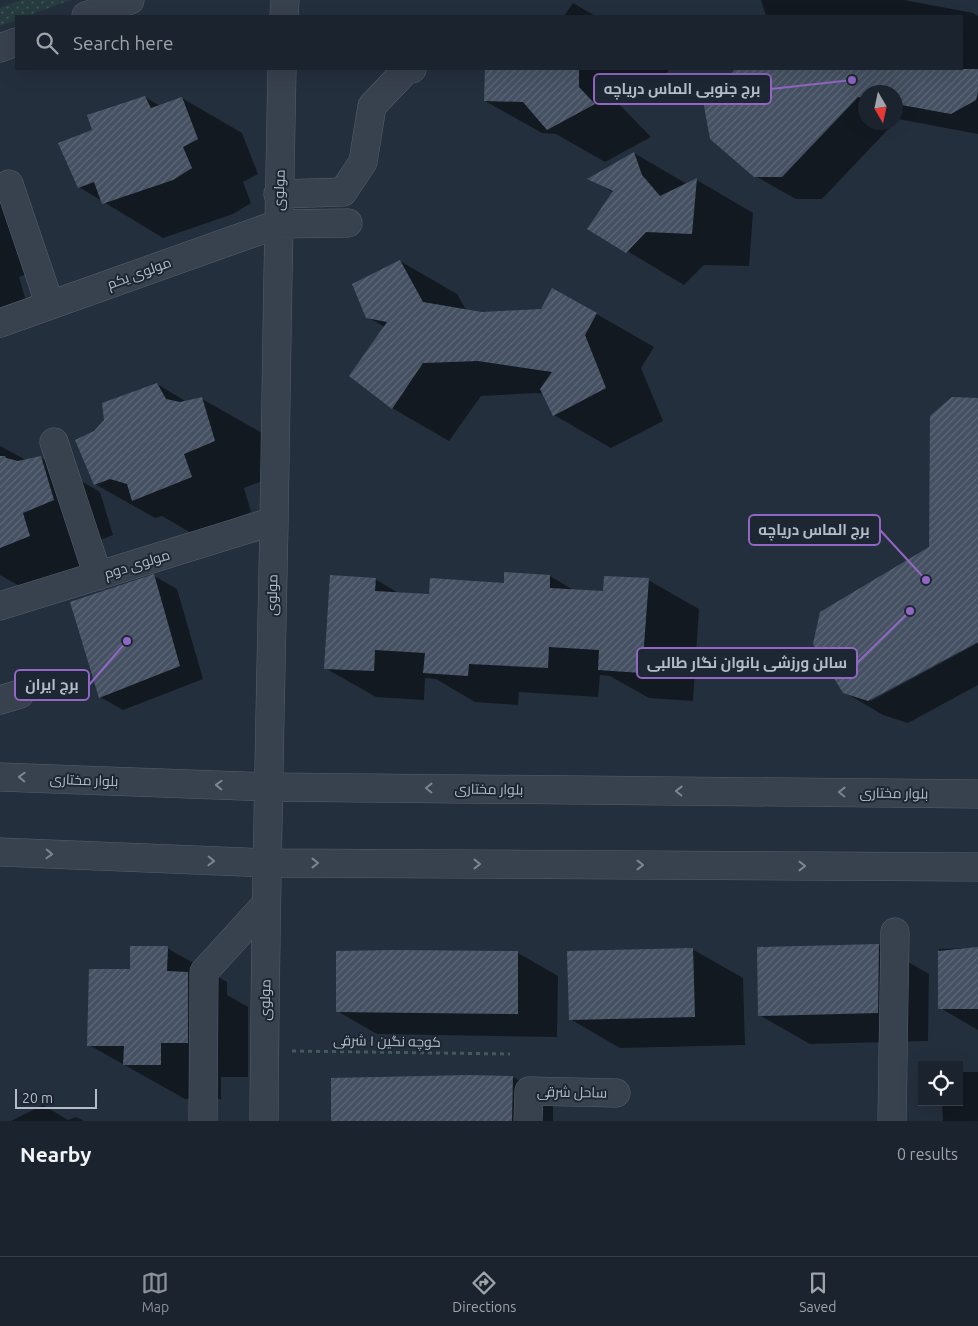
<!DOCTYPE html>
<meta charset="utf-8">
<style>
body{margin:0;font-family:Ubuntu,Cairo,sans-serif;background:#242b36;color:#f1f3f6}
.controls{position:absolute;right:15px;bottom:15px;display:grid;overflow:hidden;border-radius:0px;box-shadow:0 5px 20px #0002}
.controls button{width:45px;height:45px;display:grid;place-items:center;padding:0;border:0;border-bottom:1px solid #39404a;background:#1b232e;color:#f1f3f6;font:25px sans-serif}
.compass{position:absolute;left:858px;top:85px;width:45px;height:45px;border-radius:50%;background:#1b232e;box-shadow:0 5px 20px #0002;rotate:171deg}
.scale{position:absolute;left:15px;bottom:12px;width:82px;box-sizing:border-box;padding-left:5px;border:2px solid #b4bcc9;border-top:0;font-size:14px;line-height:18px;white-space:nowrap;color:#b4bcc9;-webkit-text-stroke:4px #1d2633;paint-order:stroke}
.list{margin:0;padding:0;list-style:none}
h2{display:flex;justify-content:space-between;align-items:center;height:65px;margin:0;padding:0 20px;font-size:21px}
h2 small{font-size:16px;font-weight:400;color:#a0a4aa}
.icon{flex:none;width:28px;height:28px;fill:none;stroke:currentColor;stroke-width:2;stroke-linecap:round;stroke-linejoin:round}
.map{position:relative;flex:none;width:978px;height:1121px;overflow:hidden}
.search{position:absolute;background:#1b232e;box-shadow:0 5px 20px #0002;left:15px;right:15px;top:15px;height:55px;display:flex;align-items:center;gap:12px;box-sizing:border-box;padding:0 18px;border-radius:0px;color:#a0a4aa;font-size:19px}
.sheet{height:135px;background:#1b232e}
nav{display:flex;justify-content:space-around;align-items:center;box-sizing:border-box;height:70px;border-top:1px solid #39404a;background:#1b232e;font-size:14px;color:#a0a4aa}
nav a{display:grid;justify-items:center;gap:2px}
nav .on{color:#8c9099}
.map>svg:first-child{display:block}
.garden{fill:url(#garden-dots)}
.shadow{fill:#0007}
.building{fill:url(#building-hatch)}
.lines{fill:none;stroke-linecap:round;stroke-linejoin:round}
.minor-casing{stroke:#565f6c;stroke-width:29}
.tertiary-casing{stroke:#565f6c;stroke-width:29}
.path{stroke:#44595c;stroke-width:3;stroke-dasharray:4 4;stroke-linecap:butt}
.minor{stroke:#38414e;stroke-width:28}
.tertiary{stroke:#38414e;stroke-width:28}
.oneway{stroke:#7c8592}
.labels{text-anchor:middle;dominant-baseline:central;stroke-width:4;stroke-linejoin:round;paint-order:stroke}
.street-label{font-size:14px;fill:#b4bcc9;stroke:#1d2633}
.leader{fill:none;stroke:#9266c3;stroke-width:2}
.callout-dot{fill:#9266c3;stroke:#1d2633;stroke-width:2}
.callout{fill:#1d2633;stroke:#9266c3;stroke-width:2}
.callout-label{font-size:15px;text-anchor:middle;font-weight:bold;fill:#b4bcc9}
</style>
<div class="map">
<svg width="978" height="1121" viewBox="0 0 978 1121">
<defs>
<pattern id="garden-dots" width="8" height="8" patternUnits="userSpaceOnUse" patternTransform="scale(1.25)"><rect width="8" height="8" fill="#263c3f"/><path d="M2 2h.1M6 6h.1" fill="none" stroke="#435659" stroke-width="1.8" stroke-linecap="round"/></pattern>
<pattern id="building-hatch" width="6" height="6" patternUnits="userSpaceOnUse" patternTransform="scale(1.25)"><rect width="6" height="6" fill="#455162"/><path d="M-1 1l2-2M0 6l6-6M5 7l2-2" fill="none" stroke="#5d6877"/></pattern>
</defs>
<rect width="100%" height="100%" fill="#242f3e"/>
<path class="garden" d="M22,0H71L27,16H16V20L0,26V8Z"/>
<path class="shadow" d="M761,0H904L973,13L978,16V134L898,119L896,122V92H866V122H895L822,199H796L755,176L706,106L736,69H962V16H766Z
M573,3L595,16H564Z
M486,69H669L653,98L611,96L651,137L605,162L556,134L542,133L485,101Z
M145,97L160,106L182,98L242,133L258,174L243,182L251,203L233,214L163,238L79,187L94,130Z
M634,153L687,184L697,180L753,213L749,266L704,265L684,285L589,228L614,193L590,179Z
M0,201L37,222L50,265L19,277L26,301L0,311Z
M400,261L457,294L466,310L482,313L541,311L553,289L654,347L641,368L663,421L611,448L554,415L544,394L536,393L481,396L449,441L392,408L385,327L367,317Z
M157,384L187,402L202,399L262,433L275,476L244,488L251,512L193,534L162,516L155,518L95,484V432L106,420Z
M978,399V640L871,698V701L978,643V685L908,723L883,715L844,692L930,548Z
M0,446L26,460L40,457L100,492L113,535L82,547L90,571L32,593L0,575Z
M506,573L550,576L575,591L604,592L648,580L699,609L693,701L649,698L610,676L600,675L598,697L519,692L518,705L475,702L436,679L425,678L424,700L376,697L325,668L375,579L400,594L430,595L505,585Z
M154,576L177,589L203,679L123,710L100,697Z
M879,945L929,974L928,1041L810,1044L759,1015Z
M167,948L227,982V995L248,1007V1077H221V1099H185L89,1045Z
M978,948V1030L940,1008L939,949Z
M692,949L743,978L745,1045L620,1048L570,1019Z
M518,953L558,976L557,1037L377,1034L337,1011Z
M959,1072H978V1121H943L942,1102H959Z
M513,1077L553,1100V1121H333Z
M43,1105L68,1120L76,1117L84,1121H11Z"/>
<path class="building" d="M485,69H579V87L595,104L547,130L523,102L484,101Z
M735,69H978V92L976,100L951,114L896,104V92H866V99L858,97L782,177H754L710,139L704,106Z
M145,96L151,108L182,97L198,139L183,147L192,168L173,180L102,204L94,182L78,188L58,143L92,130L87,115Z
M634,152L642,175L660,196L697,178L692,234L646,232L626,253L587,229L613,191L587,179Z
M400,260L423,302L482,312L541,309L552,288L597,313L585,335L606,388L553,416L540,389L552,372L478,361L423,363L392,409L349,376L387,322L366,318L352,284Z
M157,383L166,399L180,402L202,397L215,441L184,454L192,477L132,501L127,484L110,479L94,485L75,440L94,431L104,420L102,403Z
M952,397L978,398V642L868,701L843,693L813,644L820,612L929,547L930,416Z
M0,456H5L6,458L18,461L41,456L54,500L23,513L30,536L0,548Z
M504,572L550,575V588L603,591L604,576L649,578L642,673L598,670L599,650L549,647L548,668L469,664L468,676L423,673L425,653L375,650L374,671L324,669L330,575L376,578L375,591L429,594L430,578L504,583Z
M154,574L180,666L99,698L70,602Z
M879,944L878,1013L758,1016L757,947Z
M130,946H168L167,971L188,972V1043H161V1065H123L124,1046H87L89,969H130Z
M978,947V1009H938V951Z
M693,948L695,1017L569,1020L567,951Z
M393,950L518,951V1014L336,1012V951Z
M470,1075L513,1076L512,1121H331V1078Z"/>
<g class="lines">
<defs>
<path id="minor" d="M284,16L285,0
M9,184L50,305
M278,194L343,192L363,162L372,106L407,69H412
M0,323L278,224L348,223
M54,442L98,576
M0,606L274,521
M0,700L20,694
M0,777L268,787L978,794
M0,852L266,863L978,867
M203,1121L204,972L266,904
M264,1121C265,922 270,723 274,523C277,372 278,220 282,69
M528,1121L529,1091L616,1093
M892,1121L895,932"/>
<path id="tertiary" d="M86,16L130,0
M0,48L16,42"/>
</defs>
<use href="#minor" class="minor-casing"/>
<use href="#tertiary" class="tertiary-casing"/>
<path class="path" d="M292,1051L510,1054"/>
<use href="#minor" class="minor"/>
<use href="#tertiary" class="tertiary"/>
</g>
<defs><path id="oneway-chevron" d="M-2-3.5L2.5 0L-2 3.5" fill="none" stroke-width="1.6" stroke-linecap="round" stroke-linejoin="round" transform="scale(1.25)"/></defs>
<g class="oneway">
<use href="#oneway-chevron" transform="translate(22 777) rotate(-178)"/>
<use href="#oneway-chevron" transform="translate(219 785) rotate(-178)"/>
<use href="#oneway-chevron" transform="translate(429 788) rotate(-179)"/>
<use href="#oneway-chevron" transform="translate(679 791) rotate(-179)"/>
<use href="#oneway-chevron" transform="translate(842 792) rotate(-179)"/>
<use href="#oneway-chevron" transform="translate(49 854) rotate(2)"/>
<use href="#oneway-chevron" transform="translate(211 861) rotate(2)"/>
<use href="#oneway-chevron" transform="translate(315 863)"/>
<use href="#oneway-chevron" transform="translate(477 864)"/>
<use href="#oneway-chevron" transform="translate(640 865)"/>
<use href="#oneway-chevron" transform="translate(802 866)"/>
</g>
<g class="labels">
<g class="street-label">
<text transform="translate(279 190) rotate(-88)">مولوی</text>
<text transform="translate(139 273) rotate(-20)">مولوی یکم</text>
<text transform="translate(137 564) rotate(-17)">مولوی دوم</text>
<text transform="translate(272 595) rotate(-89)">مولوی</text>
<text transform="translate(84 780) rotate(2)">بلوار مختاری</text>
<text transform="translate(489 789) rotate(1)">بلوار مختاری</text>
<text transform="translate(894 793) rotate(1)">بلوار مختاری</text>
<text transform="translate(265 1000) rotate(-89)">مولوی</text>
<text transform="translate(387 1041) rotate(1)">کوچه نگین ۱ شرقی</text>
<text transform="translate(572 1092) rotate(1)">ساحل شرقی</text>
</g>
</g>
<path class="leader" d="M852 80L771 89M926 580L880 530M910 611L857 663M127 641L89 685"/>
<g class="callout-dot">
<circle cx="852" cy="80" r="5"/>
<circle cx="926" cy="580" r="5"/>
<circle cx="910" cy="611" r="5"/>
<circle cx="127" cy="641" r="5"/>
</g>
<g class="callout">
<rect x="594" y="74" width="177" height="30" rx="5"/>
<rect x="749" y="515" width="131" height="30" rx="5"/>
<rect x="637" y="648" width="220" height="30" rx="5"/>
<rect x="15" y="670" width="74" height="30" rx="5"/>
</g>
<g class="callout-label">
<text x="682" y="94">برج جنوبی الماس دریاچه</text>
<text x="814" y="535">برج الماس دریاچه</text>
<text x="747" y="668">سالن ورزشی بانوان نگار طالبی</text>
<text x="52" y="690">برج ایران</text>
</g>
</svg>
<div class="controls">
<button><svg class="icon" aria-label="locate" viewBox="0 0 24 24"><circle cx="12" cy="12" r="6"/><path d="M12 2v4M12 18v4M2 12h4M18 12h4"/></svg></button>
</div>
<svg class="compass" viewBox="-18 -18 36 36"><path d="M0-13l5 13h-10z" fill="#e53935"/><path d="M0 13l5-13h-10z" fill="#a0a4aa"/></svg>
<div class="scale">20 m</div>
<div class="search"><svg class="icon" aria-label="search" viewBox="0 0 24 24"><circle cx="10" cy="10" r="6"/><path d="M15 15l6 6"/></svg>Search here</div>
</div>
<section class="sheet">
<h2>Nearby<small>0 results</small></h2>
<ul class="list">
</ul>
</section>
<nav>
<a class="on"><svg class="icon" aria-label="map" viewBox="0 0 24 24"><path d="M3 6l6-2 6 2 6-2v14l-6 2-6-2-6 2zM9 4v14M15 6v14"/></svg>Map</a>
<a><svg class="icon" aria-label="directions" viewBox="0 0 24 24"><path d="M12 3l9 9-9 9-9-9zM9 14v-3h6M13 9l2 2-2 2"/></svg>Directions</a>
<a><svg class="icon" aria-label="saved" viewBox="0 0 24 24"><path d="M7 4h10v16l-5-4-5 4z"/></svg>Saved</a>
</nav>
